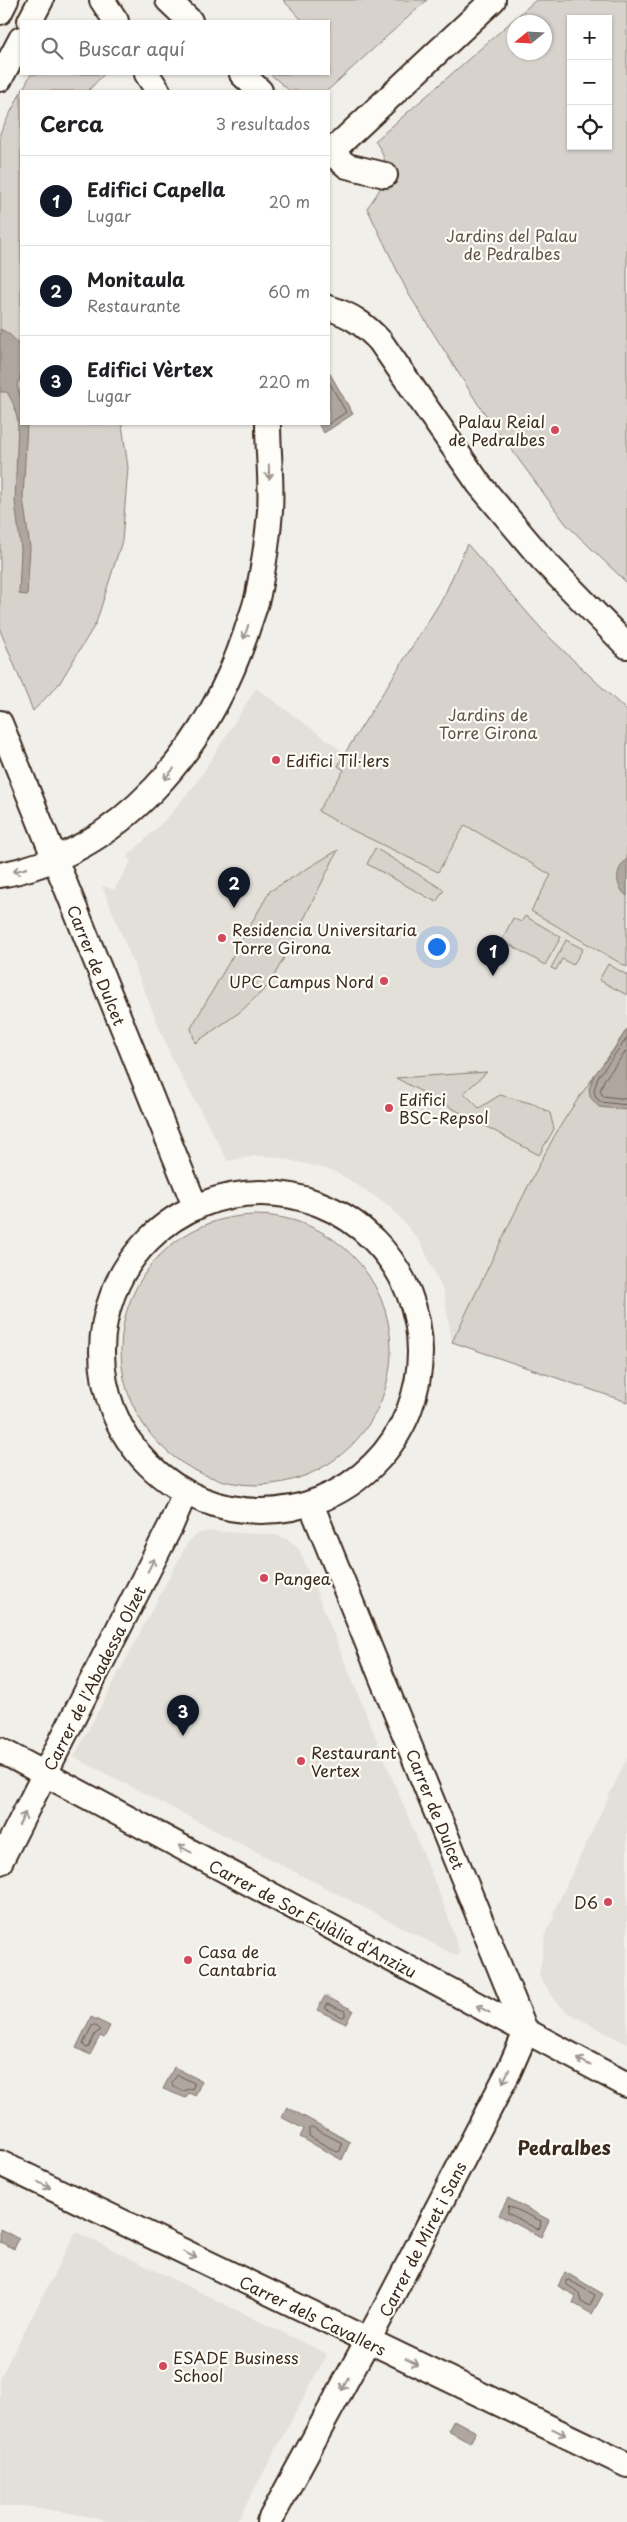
<!DOCTYPE html>
<html lang="es">
<meta charset="utf-8">
<style>
body{margin:0;font-family:"Playpen Sans",sans-serif;background:#f6f6f6;color:#202124}
.controls{position:absolute;right:15px;top:15px;display:grid;overflow:hidden;border-radius:0px;box-shadow:0 1px 4px #0004}
.controls button{width:45px;height:45px;display:grid;place-items:center;padding:0;border:0;border-bottom:1px solid #e0e0e0;background:#fff;color:#202124;font:25px sans-serif}
.compass{position:absolute;left:507px;top:15px;width:45px;height:45px;border-radius:50%;background:#fff;box-shadow:0 1px 4px #0004;rotate:252deg}
.you{position:absolute;left:436px;top:946px;width:18px;height:18px;margin:-12px;border:4px solid #fff;border-radius:50%;background:#1a73e8;box-shadow:0 0 0 8px #1a73e833}
.badge{display:grid;place-items:center;width:32px;height:32px;border-radius:50%;background:#111827;color:#fff;font-size:16px;font-weight:700}
.pin{position:absolute;translate:-50% -41px;filter:drop-shadow(0 1px 2px #0008)}
.pin::after{content:'';position:absolute;top:26px;width:18px;height:15px;background:inherit;clip-path:polygon(0 0,100% 0,50% 100%)}
.list{margin:0;padding:0;list-style:none}
h2{display:flex;justify-content:space-between;align-items:center;height:65px;margin:0;padding:0 20px;font-size:21px}
h2 small{font-size:16px;font-weight:400;color:#757577}
.list li{display:grid;grid-template-columns:32px 1fr auto;gap:15px;align-items:center;box-sizing:border-box;height:90px;padding:0 20px;border-top:1px solid #e0e0e0}
.list b{display:block;font-size:19px;white-space:nowrap}
.list p{margin:0;font-size:16px;white-space:nowrap;color:#757577}
.list em{font-size:16px;font-style:normal;color:#757577}
.icon{flex:none;width:28px;height:28px;fill:none;stroke:currentColor;stroke-width:2;stroke-linecap:round;stroke-linejoin:round}
.map{position:relative;flex:none;width:627px;height:2522px;overflow:hidden}
.search{position:absolute;background:#fff;box-shadow:0 1px 4px #0004;left:20px;top:20px;width:310px;height:55px;display:flex;align-items:center;gap:12px;box-sizing:border-box;padding:0 18px;border-radius:0px;color:#757577;font-size:19px}
.panel{position:absolute;background:#fff;box-shadow:0 1px 4px #0004;left:20px;top:90px;width:310px;height:335px;border-radius:0px}
.map>svg:first-child{display:block}
.built{fill:#e3e0da}
.green{fill:#d7d2cc;stroke:#897e75;fill-rule:evenodd}
.water{fill:#aea69f;stroke:#80746b}
.lines{fill:none;stroke-linecap:round;stroke-linejoin:round}
.shore{stroke:#695c52;stroke-width:1}
.minor-casing{stroke:#3b2a1e;stroke-width:28}
.minor{stroke:#fdfcf7;stroke-width:24}
.oneway{stroke:#9c938a}
.poi-dot{fill:#d1495b;stroke:#fdfcf7;stroke-width:2}
.labels{text-anchor:middle;dominant-baseline:central;stroke-width:4.5;stroke-linejoin:round;paint-order:stroke}
.park-label{font-size:16px;fill:#62544a;stroke:#fdfcf7}
.poi-label{font-size:16px;fill:#3b2a1e;stroke:#fdfcf7;text-anchor:start}
.street-label{font-size:16px;fill:#3b2a1e;stroke:#fdfcf7}
.quarter-label{font-size:19px;font-weight:bold;fill:#3b2a1e;stroke:#fdfcf7}
</style>
<div class="map">
<svg width="627" height="2522" viewBox="0 0 627 2522">
<rect width="100%" height="100%" fill="#f1efea"/>
<filter id="ink" filterUnits="userSpaceOnUse"><feTurbulence type="fractalNoise" baseFrequency=".02" numOctaves="2"/><feDisplacementMap in="SourceGraphic" scale="10" xChannelSelector="R" yChannelSelector="G"/><feConvolveMatrix kernelMatrix="1 2 1 2 8 2 1 2 1" color-interpolation-filters="sRGB"/></filter>
<g filter="url(#ink)">
<path class="built" d="M467,544L546,634L627,711V1402L452,1342L444,1293L421,1243L391,1207L348,1179L331,1170L276,1157L255,1156L228,1161L172,1059L102,886L114,890L131,861L127,857L168,817L197,782L256,688L345,753L444,596Z
M211,1531L276,1535L289,1540L299,1549L444,1905L460,1953L457,1956L74,1757L188,1542L199,1533Z
M627,1758V2044L567,2012L555,2000L539,1976L546,1932L555,1916L552,1915Z
M76,2232L327,2354L237,2522H110L77,2514L25,2506H0V2378Z"/>
<path class="green" d="M283,0H427L327,91H290L270,74H329V21H303Z
M536,0H627V583L566,524L478,404L408,293L367,208C385,184 394,168 375,141ZM571,19H608V146H571ZM514,22H544V52H514Z
M31,74H104L88,91H22Z
M21,92V424H122L128,468L122,541L96,623L59,684L33,711L0,630V133Z
M467,544L546,634L627,711V967L531,911L551,875L465,825L438,872L348,828L318,811L344,770L338,766L345,753L444,596Z
M375,848L444,890L436,902L367,864Z
M338,850L292,943L269,985L240,1012L195,1043L191,1028L270,891Z
M525,916L561,937L545,965L502,940L513,918L521,922Z
M566,940L583,949L573,965L562,959L556,970L551,968Z
M608,964L627,975V995L599,980Z
M627,1029V1402L452,1342C486,1273 518,1203 555,1135C576,1098 604,1065 627,1029Z
M487,1072L464,1093L479,1108L500,1095L534,1104L550,1113L554,1129L539,1155L396,1078Z
M121 1350a135 135 0 1 1 270 0a135 135 0 1 1-270 0Z"/>
<path class="water" d="M0,329C24,339 27,363 17,385L21,399V424H27L23,498L30,548L27,595L19,594L21,549L15,502L18,421L13,403L7,392H0Z
M329,372L353,414L324,433L318,424H329Z
M627,859V896C614,886 615,869 627,859Z
M627,1029V1110L599,1107L590,1097L589,1089L594,1075L612,1053Z
M325,1996L353,2010L346,2024L317,2010Z
M91,2017L110,2026L104,2038L100,2036L90,2055L76,2048Z
M174,2067L202,2081L195,2096L189,2093L186,2098L163,2089Z
M287,2107L350,2142L342,2160L300,2137L304,2129L281,2117Z
M508,2198L549,2220L541,2237L499,2215Z
M0,2229L19,2239L14,2249L0,2242Z
M565,2272L603,2294L592,2314L573,2303L576,2296L558,2286Z
M454,2420L476,2432L470,2443L448,2431Z"/>
<g class="lines">
<path class="shore" d="M324,424L327,425L346,412L329,382
M627,1038L598,1077L594,1091L596,1098L601,1102L627,1105
M627,1050L604,1080L600,1091L603,1096L627,1099
M327,2004L345,2011V2016L342,2017L326,2009Z
M95,2025L101,2030L95,2034L89,2047L86,2048L83,2044L92,2026Z
M178,2075L194,2083L193,2088L183,2091L173,2086L172,2083Z
M312,2127L342,2143L340,2151L337,2152L309,2136V2128Z
M509,2206L541,2221L540,2228L537,2229L508,2213Z
M569,2280L595,2295L590,2306L581,2302L579,2293L566,2284V2281Z"/>
<defs>
<path id="minor" d="M102,0L116,21
M168,0L190,21
M0,12L6,0
M30,21L41,0
M147,74L158,91
M242,74L260,91
M0,79L21,39
M329,151L347,166L385,175
M331,152L493,0
M329,308C351,315 364,324 380,341L479,484L542,559L627,646
M0,723L195,1206
M0,875C123,853 208,746 246,633C250,619 257,604 259,589C264,564 268,537 270,511C272,482 268,452 268,424
M102 1352a159 159 0 1 1 318 0a159 159 0 1 1-318 0Z
M311,1504L526,2032
M0,1750L627,2085
M0,1862L171,1525L185,1492
M0,2163L627,2465
M269,2522L386,2307L508,2073L526,2032"/>
</defs>
<use href="#minor" class="minor-casing"/>
<use href="#minor" class="minor"/>
</g>
<defs><path id="oneway-shaft" d="M-6 0H5M1.5-3L5.5 0L1.5 3" fill="none" stroke-width="1.6" stroke-linecap="round" stroke-linejoin="round" transform="scale(1.25)"/></defs>
<g class="oneway">
<use href="#oneway-shaft" transform="translate(269 472) rotate(89)"/>
<use href="#oneway-shaft" transform="translate(246 632) rotate(108)"/>
<use href="#oneway-shaft" transform="translate(169 774) rotate(131)"/>
<use href="#oneway-shaft" transform="translate(20 870) rotate(164)"/>
<use href="#oneway-shaft" transform="translate(151 1565) rotate(-63)"/>
<use href="#oneway-shaft" transform="translate(22 1819) rotate(-64)"/>
<use href="#oneway-shaft" transform="translate(185 1849) rotate(-152)"/>
<use href="#oneway-shaft" transform="translate(483 2009) rotate(-152)"/>
<use href="#oneway-shaft" transform="translate(584 2062) rotate(-152)"/>
<use href="#oneway-shaft" transform="translate(506 2076) rotate(116)"/>
<use href="#oneway-shaft" transform="translate(44 2185) rotate(26)"/>
<use href="#oneway-shaft" transform="translate(190 2255) rotate(26)"/>
<use href="#oneway-shaft" transform="translate(412 2362) rotate(26)"/>
<use href="#oneway-shaft" transform="translate(345 2384) rotate(119)"/>
<use href="#oneway-shaft" transform="translate(559 2432) rotate(26)"/>
</g>
</g>
<g class="poi-dot">
<circle cx="555" cy="430" r="5"/>
<circle cx="276" cy="760" r="5"/>
<circle cx="222" cy="938" r="5"/>
<circle cx="384" cy="981" r="5"/>
<circle cx="389" cy="1108" r="5"/>
<circle cx="264" cy="1578" r="5"/>
<circle cx="301" cy="1761" r="5"/>
<circle cx="608" cy="1902" r="5"/>
<circle cx="188" cy="1960" r="5"/>
<circle cx="163" cy="2366" r="5"/>
</g>
<g class="labels">
<g class="park-label">
<text x="512" y="235">Jardins del Palau<tspan x="512" dy="18">de Pedralbes</tspan></text>
<text x="488" y="714">Jardins de<tspan x="488" dy="18">Torre Girona</tspan></text>
</g>
<g class="poi-label">
<text x="545" y="421" text-anchor="end">Palau Reial<tspan x="545" dy="18">de Pedralbes</tspan></text>
<text x="286" y="760">Edifici Til·lers</text>
<text x="232" y="929">Residencia Universitaria<tspan x="232" dy="18">Torre Girona</tspan></text>
<text x="374" y="981" text-anchor="end">UPC Campus Nord</text>
<text x="399" y="1099">Edifici<tspan x="399" dy="18">BSC-Repsol</tspan></text>
<text x="274" y="1578">Pangea</text>
<text x="311" y="1752">Restaurant<tspan x="311" dy="18">Vertex</tspan></text>
<text x="598" y="1902" text-anchor="end">D6</text>
<text x="198" y="1951">Casa de<tspan x="198" dy="18">Cantabria</tspan></text>
<text x="173" y="2357">ESADE Business<tspan x="173" dy="18">School</tspan></text>
</g>
<g class="street-label">
<text transform="translate(97 965) rotate(68)">Carrer de Dulcet</text>
<text transform="translate(94 1678) rotate(-63)">Carrer de l'Abadessa Olzet</text>
<text transform="translate(436 1809) rotate(68)">Carrer de Dulcet</text>
<text transform="translate(313 1918) rotate(28)">Carrer de Sor Eulàlia d'Anzizu</text>
<text transform="translate(422 2239) rotate(-63)">Carrer de Miret i Sans</text>
<text transform="translate(313 2315) rotate(26)">Carrer dels Cavallers</text>
</g>
<g class="quarter-label">
<text x="564" y="2147">Pedralbes</text>
</g>
</g>
</svg>
<div class="controls">
<button>+</button>
<button>−</button>
<button><svg class="icon" aria-label="locate" viewBox="0 0 24 24"><circle cx="12" cy="12" r="6"/><path d="M12 2v4M12 18v4M2 12h4M18 12h4"/></svg></button>
</div>
<svg class="compass" viewBox="-18 -18 36 36"><path d="M0-13l5 13h-10z" fill="#e53935"/><path d="M0 13l5-13h-10z" fill="#757577"/></svg>
<div class="you"></div>
<div class="pin badge" style="left:493px;top:976px">1</div>
<div class="pin badge" style="left:234px;top:908px">2</div>
<div class="pin badge" style="left:183px;top:1736px">3</div>
<div class="search"><svg class="icon" aria-label="search" viewBox="0 0 24 24"><circle cx="10" cy="10" r="6"/><path d="M15 15l6 6"/></svg>Buscar aquí</div>
<section class="panel">
<h2>Cerca<small>3 resultados</small></h2>
<ul class="list">
<li><span class="badge">1</span><div><b>Edifici Capella</b><p>Lugar</p></div><em>20 m</em></li>
<li><span class="badge">2</span><div><b>Monitaula</b><p>Restaurante</p></div><em>60 m</em></li>
<li><span class="badge">3</span><div><b>Edifici Vèrtex</b><p>Lugar</p></div><em>220 m</em></li>
</ul>
</section>
</div>
